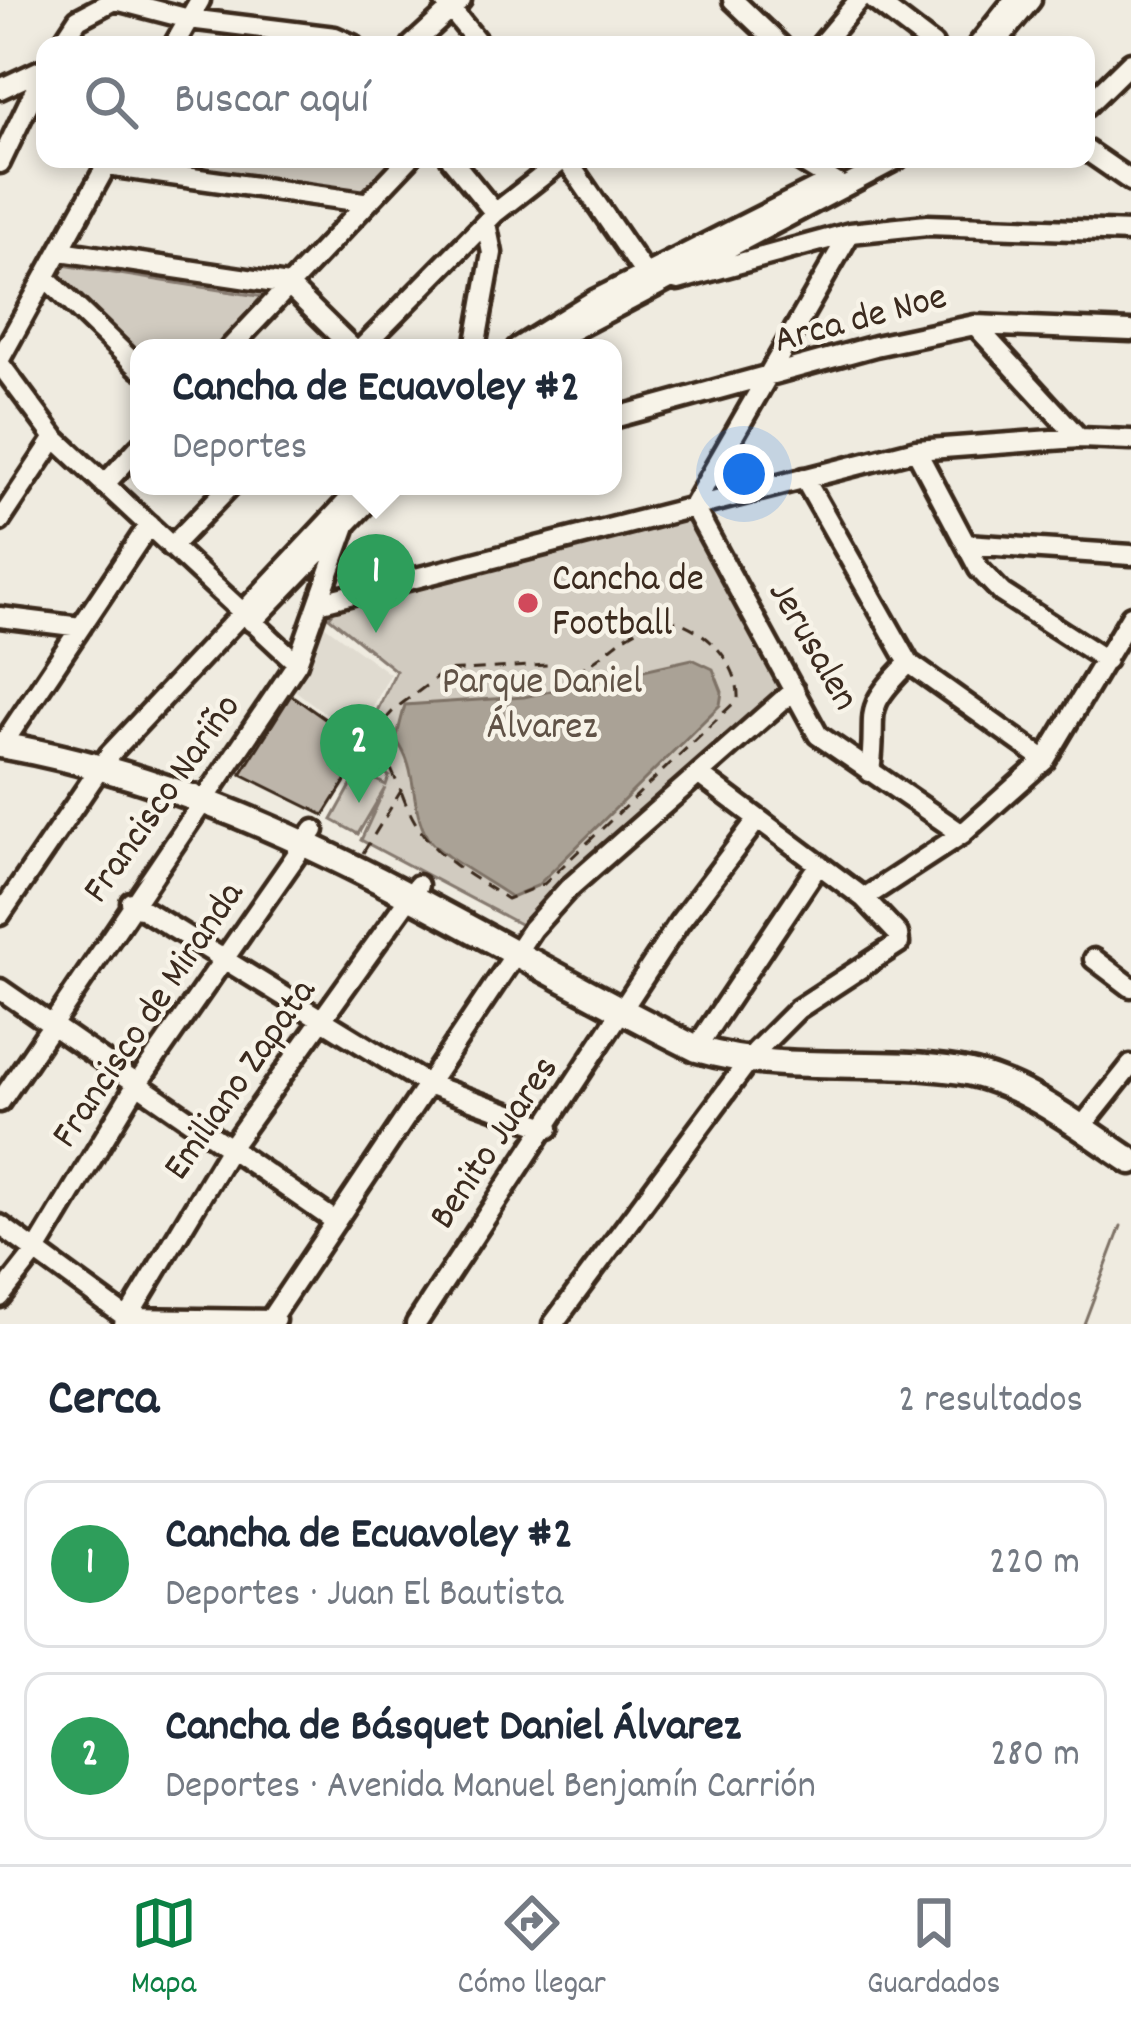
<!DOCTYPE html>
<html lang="es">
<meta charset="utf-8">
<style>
body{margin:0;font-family:Dekko,sans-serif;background:#f2f2f3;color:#1f2937}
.you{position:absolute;left:744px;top:474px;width:42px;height:42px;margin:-30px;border:9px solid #fff;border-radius:50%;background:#1a73e8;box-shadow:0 0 0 18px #1a73e833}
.badge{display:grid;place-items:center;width:78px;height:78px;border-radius:50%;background:#0b8043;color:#fff;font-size:39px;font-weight:700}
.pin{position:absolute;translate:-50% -99px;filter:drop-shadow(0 3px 6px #0008)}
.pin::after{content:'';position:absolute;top:63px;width:42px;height:36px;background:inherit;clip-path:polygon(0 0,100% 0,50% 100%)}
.popup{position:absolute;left:130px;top:339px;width:492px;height:156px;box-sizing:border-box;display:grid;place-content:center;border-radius:24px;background:#fff;filter:drop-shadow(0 3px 9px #0005);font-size:39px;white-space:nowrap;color:#747a83}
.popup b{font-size:45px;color:#1f2937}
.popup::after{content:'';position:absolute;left:50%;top:100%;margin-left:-24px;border:24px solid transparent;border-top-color:#fff}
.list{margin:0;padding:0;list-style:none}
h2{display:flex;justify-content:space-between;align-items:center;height:156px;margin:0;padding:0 48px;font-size:51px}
h2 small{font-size:39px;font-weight:400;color:#747a83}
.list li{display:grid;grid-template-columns:78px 1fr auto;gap:36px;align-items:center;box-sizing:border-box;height:168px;margin:0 24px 24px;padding:0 24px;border:3px solid #e0e1e3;border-radius:24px}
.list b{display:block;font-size:45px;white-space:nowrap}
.list p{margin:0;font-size:39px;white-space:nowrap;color:#747a83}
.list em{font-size:39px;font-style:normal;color:#747a83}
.icon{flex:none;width:66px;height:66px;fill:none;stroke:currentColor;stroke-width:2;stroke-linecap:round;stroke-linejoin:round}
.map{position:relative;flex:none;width:1131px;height:1324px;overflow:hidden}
.search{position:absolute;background:#fff;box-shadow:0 6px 18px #0003;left:36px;right:36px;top:36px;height:132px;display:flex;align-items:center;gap:30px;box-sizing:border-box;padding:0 42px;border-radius:24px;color:#747a83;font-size:45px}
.sheet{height:540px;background:#fff}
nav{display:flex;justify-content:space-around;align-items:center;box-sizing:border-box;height:168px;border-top:3px solid #e0e1e3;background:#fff;font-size:33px;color:#747a83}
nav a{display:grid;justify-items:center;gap:6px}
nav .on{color:#0b8043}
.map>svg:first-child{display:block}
.built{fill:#e0dbd0}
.green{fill:#d1cbc0;stroke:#867a6f;stroke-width:3}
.water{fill:#aaa296;stroke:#7e7266;stroke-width:3}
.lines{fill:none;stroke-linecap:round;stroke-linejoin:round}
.stream{stroke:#7e7266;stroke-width:3}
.building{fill:#bdb5aa;stroke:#3b2a1e;stroke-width:3}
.minor-casing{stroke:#3b2a1e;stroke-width:27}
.major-casing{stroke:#3b2a1e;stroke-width:33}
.path{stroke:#3b2a1e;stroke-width:3;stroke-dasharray:12 9;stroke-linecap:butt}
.minor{stroke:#f7f3e8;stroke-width:18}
.major{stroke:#f7f3e8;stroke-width:24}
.poi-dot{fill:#d1495b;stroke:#f7f3e8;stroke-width:4.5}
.labels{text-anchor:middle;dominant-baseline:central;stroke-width:9;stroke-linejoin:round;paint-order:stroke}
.street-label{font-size:39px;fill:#3b2a1e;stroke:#f7f3e8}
.poi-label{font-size:39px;fill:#3b2a1e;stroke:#f7f3e8;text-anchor:start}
.park-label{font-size:39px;fill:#605246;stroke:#f7f3e8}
</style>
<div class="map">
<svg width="1131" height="1324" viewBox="0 0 1131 1324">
<rect width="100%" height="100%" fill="#efebe0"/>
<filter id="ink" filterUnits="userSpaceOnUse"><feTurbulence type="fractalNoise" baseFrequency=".00833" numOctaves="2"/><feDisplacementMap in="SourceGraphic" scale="24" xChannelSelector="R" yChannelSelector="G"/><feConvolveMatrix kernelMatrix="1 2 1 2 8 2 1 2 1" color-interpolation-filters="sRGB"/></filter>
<g filter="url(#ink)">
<path class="built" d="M321,623L390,674L357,738L292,688Z"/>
<path class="green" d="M132,159H397L363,194Z
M63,265L264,297L215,348H139V355L59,276Z
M687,516L783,689L523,926L361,840L385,788L358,834L332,820L359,771L386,785L389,776L366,761L370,726L396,671L329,617L341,602Z"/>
<path class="water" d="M692,659L713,669L722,692L720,705L537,886L511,897C492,883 437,854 427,837C409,805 419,770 396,740L405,705L524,697Z"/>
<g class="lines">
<path class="stream" d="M1084,1324L1121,1226"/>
</g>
<path class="building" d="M291,695L366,748L324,815L241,774Z"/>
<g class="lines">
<defs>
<path id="minor" d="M116,0L189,19L335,37L353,45
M733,0L780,45
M874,0L933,45
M445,2L480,45
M61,45L78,19L114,0
M174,45L200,0
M412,45L461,0
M821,45L859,0
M978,45L1014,0
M994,45L1031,0
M0,89L45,68
M1086,106L1131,62
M1086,150L1131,181
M451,159L495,213
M566,159L645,274
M797,159L838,184
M0,163L45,69
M107,166L363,202
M61,251L288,285L352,348
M668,277L678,280L850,233L927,225L1131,232
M46,278L139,368
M975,325L1079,438
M230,348L409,159
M362,348L495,213L564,159
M475,348L492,253L486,223
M517,348L596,299L826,183
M539,348L897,159
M0,359L110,159
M0,364L55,438L297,663
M613,418L875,346L975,325L1131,331
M916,450L979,569L1002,593L1106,660
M804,478L909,663L1045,760
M104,485L139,447
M693,506L818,735L962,834
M693,506L850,233
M0,521L55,438
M966,544L1131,555
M171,547L230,486
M322,602L916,450L1079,438L1131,440
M0,617L81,627
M252,622L383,486
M0,748L149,525
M870,772C879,709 858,713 909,663
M864,898L962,834L1045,760L1131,616
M131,902L425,1083L549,1128
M0,915L109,755L355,493
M1094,959L1131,987
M0,989L335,1221
M704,1036L819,864
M0,1102L297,663L359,489
M1080,1129L1131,1065
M0,1225L127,1318L275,1320
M0,1297L36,1251L137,1084L314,830
M124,1324L230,1148L418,885
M267,1324L532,929L568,889L794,690
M416,1324L679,923L757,820
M553,1324L756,1051L798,1009L899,943L898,934L864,898L701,776"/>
<path id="major" d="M0,745C268,792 460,932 697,1049C784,1075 873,1057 961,1071C1022,1081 1081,1128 1131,1161"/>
</defs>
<use href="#minor" class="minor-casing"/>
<use href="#major" class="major-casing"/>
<path class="path" d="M363,853L401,791C361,708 389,720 444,671L548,665L567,674C609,661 614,631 667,619C703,625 740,663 738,699L544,884L507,899C456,866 422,851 401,791"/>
<use href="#minor" class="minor"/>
<use href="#major" class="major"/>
</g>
</g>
<circle class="poi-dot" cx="528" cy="603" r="12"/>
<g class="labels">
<g class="street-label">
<text transform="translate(861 321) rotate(-15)">Arca de Noe</text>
<text transform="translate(811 647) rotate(60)">Jerusalen</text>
<text transform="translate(164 800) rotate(-55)">Francisco Nariño</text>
<text transform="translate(150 1016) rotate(-56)">Francisco de Miranda</text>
<text transform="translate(242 1081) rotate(-55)">Emiliano Zapata</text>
<text transform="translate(496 1144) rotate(-56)">Benito Juares</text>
</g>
<g class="poi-label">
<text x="552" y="581">Cancha de<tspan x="552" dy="45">Football</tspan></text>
</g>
<g class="park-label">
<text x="542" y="684">Parque Daniel<tspan x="542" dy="45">Álvarez</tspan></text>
</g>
</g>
</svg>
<div class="you"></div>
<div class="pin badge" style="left:376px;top:633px;background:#2e9e5b">1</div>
<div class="popup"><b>Cancha de Ecuavoley #2</b>Deportes</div>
<div class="pin badge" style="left:359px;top:803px;background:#2e9e5b">2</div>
<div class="search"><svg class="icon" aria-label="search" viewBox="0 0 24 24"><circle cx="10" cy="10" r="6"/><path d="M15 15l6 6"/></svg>Buscar aquí</div>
</div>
<section class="sheet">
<h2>Cerca<small>2 resultados</small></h2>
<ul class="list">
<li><span class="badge" style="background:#2e9e5b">1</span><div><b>Cancha de Ecuavoley #2</b><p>Deportes · Juan El Bautista</p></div><em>220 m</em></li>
<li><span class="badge" style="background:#2e9e5b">2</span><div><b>Cancha de Básquet Daniel Álvarez</b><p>Deportes · Avenida Manuel Benjamín Carrión</p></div><em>280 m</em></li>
</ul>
</section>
<nav>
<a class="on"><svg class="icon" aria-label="map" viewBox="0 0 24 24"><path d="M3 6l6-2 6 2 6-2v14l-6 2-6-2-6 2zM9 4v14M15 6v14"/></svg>Mapa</a>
<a><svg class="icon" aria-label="directions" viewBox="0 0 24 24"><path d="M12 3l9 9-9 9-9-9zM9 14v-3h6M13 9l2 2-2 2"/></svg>Cómo llegar</a>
<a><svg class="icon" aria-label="saved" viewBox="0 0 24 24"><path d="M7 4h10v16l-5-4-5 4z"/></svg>Guardados</a>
</nav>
